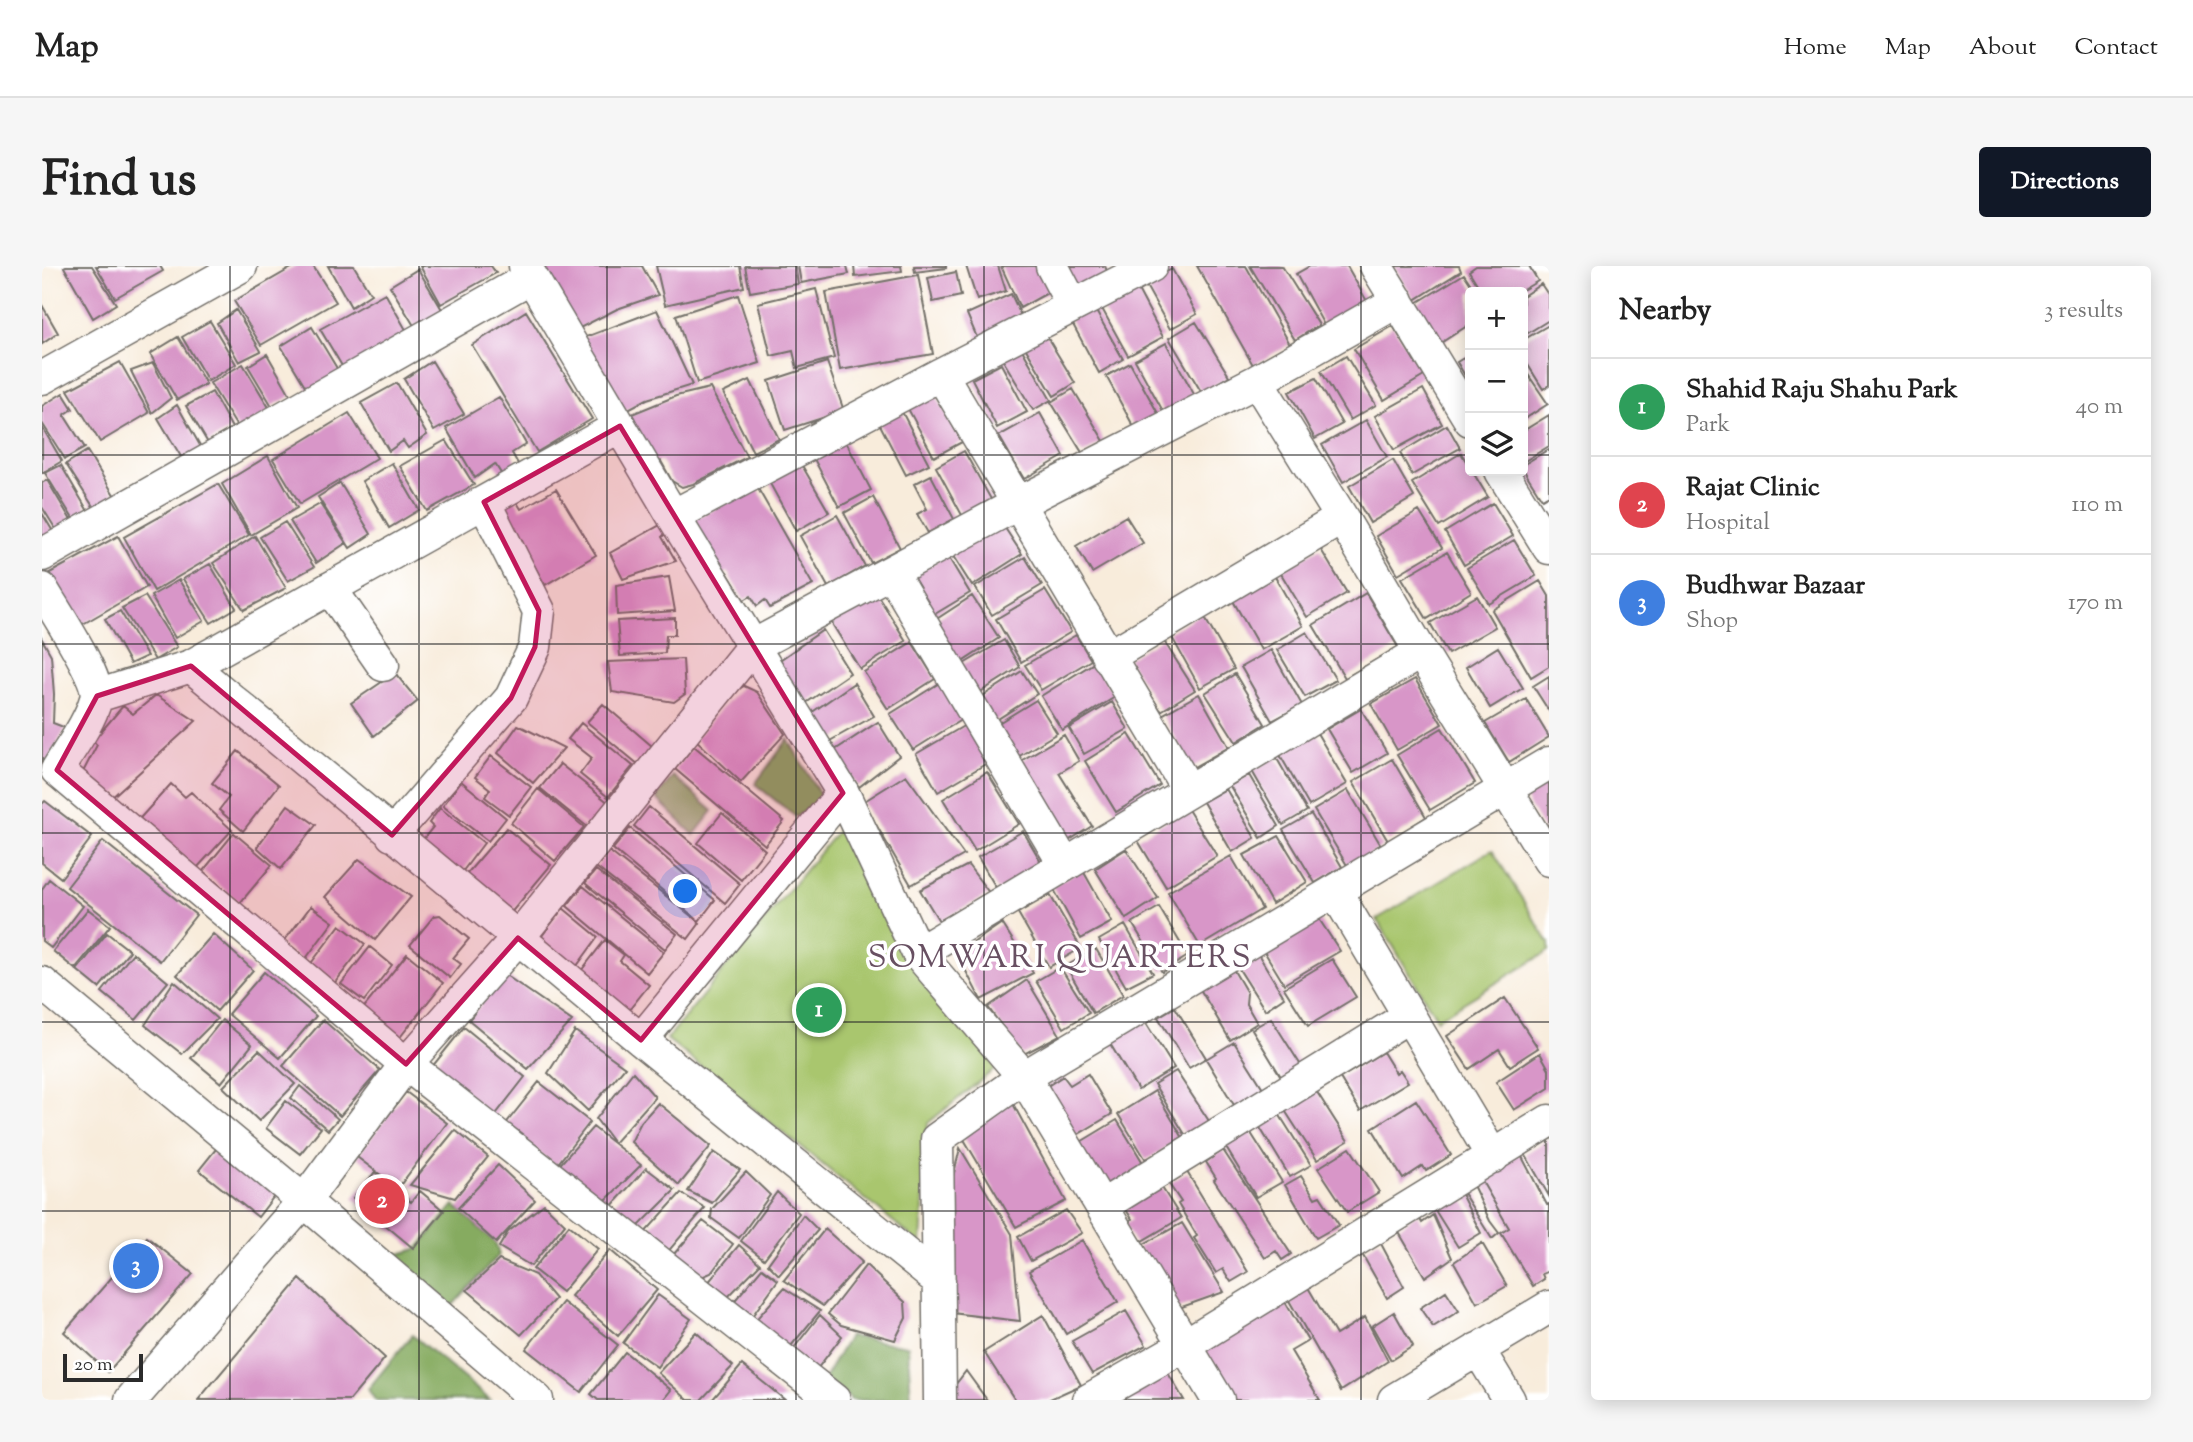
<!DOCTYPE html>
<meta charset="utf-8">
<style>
body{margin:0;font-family:"Sorts Mill Goudy",serif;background:#f6f6f6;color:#222}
.controls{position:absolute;right:21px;top:21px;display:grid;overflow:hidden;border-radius:7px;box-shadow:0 4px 18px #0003}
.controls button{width:63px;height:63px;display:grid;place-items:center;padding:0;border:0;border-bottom:2px solid #e0e0e0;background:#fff;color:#222;font:35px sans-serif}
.scale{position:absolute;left:21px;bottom:18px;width:80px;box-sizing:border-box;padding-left:7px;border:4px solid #2b2b2b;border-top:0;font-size:19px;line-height:24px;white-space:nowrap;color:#2b2b2b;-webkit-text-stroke:5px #fff;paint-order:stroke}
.you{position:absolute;left:644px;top:626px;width:24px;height:24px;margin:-18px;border:5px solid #fff;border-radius:50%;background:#1a73e8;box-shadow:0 0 0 10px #1a73e833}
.badge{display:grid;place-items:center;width:46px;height:46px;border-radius:50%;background:#111827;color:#fff;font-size:23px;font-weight:700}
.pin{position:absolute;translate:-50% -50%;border:4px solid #fff;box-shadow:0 2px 7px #0006}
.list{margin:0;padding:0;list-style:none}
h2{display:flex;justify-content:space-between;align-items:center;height:91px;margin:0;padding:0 28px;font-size:30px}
h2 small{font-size:23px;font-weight:400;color:#767676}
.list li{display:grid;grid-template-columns:46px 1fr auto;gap:21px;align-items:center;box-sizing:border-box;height:98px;padding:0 28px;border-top:2px solid #e0e0e0}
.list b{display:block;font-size:26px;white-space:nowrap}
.list p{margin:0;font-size:23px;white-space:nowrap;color:#767676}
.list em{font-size:23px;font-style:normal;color:#767676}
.icon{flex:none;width:38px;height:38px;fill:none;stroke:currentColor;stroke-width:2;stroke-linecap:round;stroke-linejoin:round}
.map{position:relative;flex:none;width:1507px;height:1134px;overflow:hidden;border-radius:7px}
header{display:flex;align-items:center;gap:42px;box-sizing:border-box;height:98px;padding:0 35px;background:#fff;border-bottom:2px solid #e0e0e0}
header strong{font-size:33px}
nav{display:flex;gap:38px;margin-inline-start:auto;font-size:24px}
.intro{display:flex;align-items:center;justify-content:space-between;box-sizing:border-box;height:168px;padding:0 42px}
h1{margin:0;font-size:49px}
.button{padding:18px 32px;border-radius:7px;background:#111827;color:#fff;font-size:24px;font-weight:700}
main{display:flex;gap:42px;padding:0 42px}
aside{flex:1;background:#fff;border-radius:7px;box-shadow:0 4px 18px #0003}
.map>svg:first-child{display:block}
.green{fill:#a9c66e;stroke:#6a784c;stroke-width:2}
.forest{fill:#86ab61;stroke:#586b46;stroke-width:2}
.building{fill:#d896c8}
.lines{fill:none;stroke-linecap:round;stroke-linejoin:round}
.minor-casing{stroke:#736f69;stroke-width:35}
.minor{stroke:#fff;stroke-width:32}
.marked{fill:#c2185b;fill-opacity:0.2;stroke:#c2185b;stroke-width:5;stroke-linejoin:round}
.grid{fill:none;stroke:#2b2b2b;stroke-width:2;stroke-opacity:0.55}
.labels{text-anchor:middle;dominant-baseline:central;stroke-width:7;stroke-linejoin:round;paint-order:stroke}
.neighbourhood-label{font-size:32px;letter-spacing:2px;fill:#685062;stroke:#fff}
</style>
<header>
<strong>Map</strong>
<nav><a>Home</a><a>Map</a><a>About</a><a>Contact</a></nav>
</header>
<div class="intro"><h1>Find us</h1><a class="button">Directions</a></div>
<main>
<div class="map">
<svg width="1507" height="1134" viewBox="0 0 1507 1134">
<rect width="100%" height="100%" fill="#fff"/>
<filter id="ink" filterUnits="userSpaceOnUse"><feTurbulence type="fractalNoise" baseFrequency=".0143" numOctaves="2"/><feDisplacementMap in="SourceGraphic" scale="14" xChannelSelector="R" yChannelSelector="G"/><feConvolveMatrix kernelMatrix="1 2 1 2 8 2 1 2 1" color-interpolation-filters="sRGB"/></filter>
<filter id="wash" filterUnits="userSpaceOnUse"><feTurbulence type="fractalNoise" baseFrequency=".00686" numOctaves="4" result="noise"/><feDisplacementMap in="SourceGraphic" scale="28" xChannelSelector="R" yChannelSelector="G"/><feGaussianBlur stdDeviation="1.57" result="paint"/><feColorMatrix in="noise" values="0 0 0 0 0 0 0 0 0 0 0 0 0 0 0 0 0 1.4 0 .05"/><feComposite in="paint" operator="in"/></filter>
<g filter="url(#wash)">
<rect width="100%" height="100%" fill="#f8ecdb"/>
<path class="green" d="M797,563L857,669L954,802L886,857L879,978L625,773Z
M1450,584L1507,677V685L1395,753L1335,653Z"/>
<path class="forest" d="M746,473L780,532L754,551L713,518Z
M631,510L671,545L652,569L614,532Z
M412,939L453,976L457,989L410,1040L350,990L375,983Z
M370,1069L448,1134H333L326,1123Z
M807,1070L866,1080L869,1134H810L782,1113Z"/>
<g id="blocks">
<path class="building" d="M24,0H50L74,38L51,52L22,1Z
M54,0H118L121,5L73,32Z
M253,0H271L294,36L219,79L192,35Z
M286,0H312L329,28L309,41Z
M378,0H449L454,7L399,38Z
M493,0H600L616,29L575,43L528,67Z
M614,0H698L702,21L623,39Z
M703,0H753L756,18L708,26Z
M756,0H805L807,8L759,17Z
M812,0H859L860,5L813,11Z
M872,0H904V2L873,6Z
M924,0H956L964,25L935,34Z
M959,0H996L1009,25L978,42Z
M1019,0H1063L1067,11L1030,26Z
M1155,0H1204L1248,78L1211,99Z
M1208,0H1240L1277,59L1253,74Z
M1268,0H1305L1326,37L1283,61L1254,8Z
M1352,0H1417L1419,5L1373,34Z
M1434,0H1487L1496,15L1477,26H1440L1427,5Z
M376,3L402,47L374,63L348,20Z
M1130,3L1155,48L1128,63L1103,18Z
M914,6L919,30L891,36L886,12Z
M1422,8L1434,26H1428V58L1397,78L1373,38Z
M876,9L891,88L798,104L784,26Z
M1499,18L1507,30V54L1481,70V30Z
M1094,20L1121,71L1086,90L1058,39Z
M774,23L792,92L755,102L751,85L729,90L716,37Z
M343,27L367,69L303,105L278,63Z
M969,28L981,54L936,74L925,48Z
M696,29L718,97L655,117L634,49Z
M0,39L16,67L0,78Z
M1051,40L1081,93L1057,107L1028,53Z
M194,44L219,85L197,96L175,57Z
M615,44L650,119L605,133L577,148L536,74Z
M484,45L550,153L495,186L430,79Z
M168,55L194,98L166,115L140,71Z
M1154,56L1187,110L1160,127L1127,72Z
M1507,59V119L1501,123L1481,91V74Z
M1351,60L1382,110L1342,134L1312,83Z
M270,61L299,109L268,128L239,80Z
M1002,66L1033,117L1012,130L981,78Z
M136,71L164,118L135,134L108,88Z
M1124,77L1153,130L1122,147L1093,94Z
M978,80L1009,134L991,144L959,91Z
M225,88L249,130L230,140L206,100Z
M1428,88V118L1415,96Z
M1304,90L1334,139L1308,154L1279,105Z
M390,95L422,148L392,165L362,113Z
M78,96L107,147L58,176L26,124Z
M785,96L802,145L743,164L727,115Z
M111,97L129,132L110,147L89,105Z
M1088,97L1118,151L1094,165L1064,110Z
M201,98L229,145L197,164L168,117Z
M959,98L985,146L955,162L930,113Z
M1485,107L1506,138L1481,154V109Z
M1274,112L1300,158L1273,173L1247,126Z
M708,114L737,173L711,186L681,127Z
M355,117L385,169L366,182L361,175L347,185L319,137Z
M668,122L705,191L651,218L640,221L630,215L619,195L609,197L585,150L634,130Z
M1031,123L1062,175L1041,188L1009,136Z
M1381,123L1400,158L1352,184L1333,150Z
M891,124L920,176L892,191L864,139Z
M170,126L190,162L166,177L144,140Z
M21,127L31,143L22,149L43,182L23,193L0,157V140Z
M457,131L484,178L470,187L476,198L460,209L453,198L433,212L404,162Z
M135,139L160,183L141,194L116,152Z
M858,142L887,198L864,209L835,153Z
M307,147L335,192L258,238L231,193Z
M998,147L1022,190L982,213L957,170Z
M1507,149V180L1481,196V165Z
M1324,154L1345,191L1301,216L1280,179Z
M1405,159L1418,182L1370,209L1358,187Z
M0,161L20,195L0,207Z
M404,174L432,219L385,245L358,200Z
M803,174L829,224L797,241L771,191Z
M1507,183V229L1500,233L1481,203V199Z
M45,185L74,232L54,245L24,198Z
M922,185L950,235L921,251L894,201Z
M1419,187L1446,231L1397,261L1370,217Z
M226,190L255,242L209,269L180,218Z
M1351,194L1372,231L1328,257L1307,220Z
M758,196L787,246L754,265L726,214Z
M350,197L377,244L347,262L320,215Z
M19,199L47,247L33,256L3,207Z
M889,209L912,253L886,267L875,248L885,243L872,218Z
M5,214L33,261L18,270L0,241V217Z
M298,217L329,268L308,282L276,231Z
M176,218L207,269L112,325L82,271Z
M715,221L771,319L728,342L723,334L715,340L709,330L702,334L685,306L677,310L647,256Z
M514,223L554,289L503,319L458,238L471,230L479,243Z
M831,231L858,282L829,297L802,247Z
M1451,237L1471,270L1422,299L1403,266Z
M278,238L304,277L274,297L248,255Z
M1377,245L1400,282L1356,308L1334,270Z
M0,247L16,274L0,283Z
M795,249L823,300L786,321L758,270Z
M1084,250L1101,277L1050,307L1034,280Z
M243,256L272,301L246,315L218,271Z
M959,256L980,288L930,320L909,287Z
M622,257L626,265L620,271L634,295L581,313L568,287Z
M76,270L105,321L34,362L4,309Z
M213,270L244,322L202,344L171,297Z
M1472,274L1494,310L1447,338L1425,302Z
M1278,282L1305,327L1265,351L1238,306Z
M1405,286L1429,326L1385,353L1360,312Z
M905,289L928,327L883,354L860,316Z
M983,291L1000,319L950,349L933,321Z
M168,298L194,342L169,357L141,313Z
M1232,309L1261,360L1219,384L1190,333Z
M627,311L633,345L575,349L574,319Z
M137,314L162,355L133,372L109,330Z
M1498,315L1507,330V400L1489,411L1450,344Z
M1003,324L1029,366L979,396L954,353Z
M1324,327L1356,381L1303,412L1271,359Z
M835,328L864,375L818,403L789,356Z
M103,330L135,381L113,394L80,342Z
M930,330L957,372L914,400L887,358Z
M1435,330L1453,361L1406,388L1388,357Z
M78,345L105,390L88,398L63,353Z
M1160,347L1192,403L1158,422L1127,366Z
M633,352V369H624L623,387L578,390L575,355Z
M781,364L808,407L764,437L732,398Z
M1265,366L1294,414L1263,431L1235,384Z
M1034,369L1049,394L999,424L983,399Z
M1120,372L1153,424L1119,445L1086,393Z
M0,373L9,389L12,428L11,457L24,462L0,505Z
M962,374L978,401L932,430L915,402Z
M870,376L893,413L846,443L822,406Z
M1456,381L1481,422L1448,442L1424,401Z
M1229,384L1260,439L1230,455L1199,401Z
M641,393L643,428L632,436L570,426L566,396Z
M1052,397L1073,431L1020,464L999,430Z
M980,405L995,428L948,458L933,435Z
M353,407L376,435L332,470L309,437Z
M1193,408L1223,458L1194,476L1163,427Z
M1507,410V445L1491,420Z
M1373,413L1400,458L1355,484L1329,438Z
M899,416L922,452L871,484L848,448Z
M812,417L832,450L786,476L769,447Z
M702,420L715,426L743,468L699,516L653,473L697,423Z
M1157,428L1187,481L1150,502L1120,449Z
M114,429L154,455L68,533L41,506L55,479L51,475L81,440L91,448Z
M1484,433L1507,471L1467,496L1443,457Z
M994,434L1015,467L971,494L950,461Z
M1070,436L1086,463L1042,488L1027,462Z
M561,438L611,481L597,499L545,456Z
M1319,443L1345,487L1311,507L1285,463Z
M836,456L857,490L817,521L790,486Z
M539,457L591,500L566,531L538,508L550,492L526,473Z
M925,458L947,496L896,526L874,488Z
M476,459L522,482L491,517L456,487Z
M1400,462L1433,517L1388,544L1355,489Z
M1275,467L1305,518L1267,540L1238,489Z
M1087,468L1118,519L1074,546L1043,495Z
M1022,469L1037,495L1017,507L1050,560L1021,578L972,499Z
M652,480L742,555L723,579L633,503Z
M196,485L237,519L201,565L177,544L187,531L170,517Z
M449,490L489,521L467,549L443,531L448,523L433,511Z
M1234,491L1265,545L1241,559L1210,505Z
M1350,493L1384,551L1346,575L1311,516Z
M518,498L568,538L548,563L498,522Z
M945,506L977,558L933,585L901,533Z
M864,509L922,589L869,619L821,536Z
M1207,509L1237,560L1219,572L1188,520Z
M1507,509V572L1479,526Z
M419,515L464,552L446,575L401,540Z
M129,518L143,531L149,526L190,564L154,603L118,570L110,579L90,561Z
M496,523L542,561L513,595L469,557Z
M1184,523L1213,572L1190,586L1161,536Z
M1306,524L1340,581L1306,601L1272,544Z
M3,535L50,571L19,612L0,597V538Z
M246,539L274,559L239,603L215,581Z
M607,541L698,618L683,637L592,560Z
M398,542L442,577L414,614L374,582L391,561L387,557Z
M1145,542L1175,590L1124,621L1095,573Z
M680,547L723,584L699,614L656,577Z
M1269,548L1300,601L1273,617L1241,564Z
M464,562L509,599L462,655L417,617Z
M588,562L673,634L657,655L571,583Z
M981,565L1001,599L956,625L936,591Z
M192,567L230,599L198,637L161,605Z
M1237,570L1265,616L1230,638L1202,589Z
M61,575L154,649L118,695L25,621Z
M1084,583L1116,632L1084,653L1053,603Z
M567,585L658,657L646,673L554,601Z
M1189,590L1220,643L1158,680L1126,626Z
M317,593L369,631L333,674L283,631Z
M926,599L948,628L897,655L878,624Z
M1040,603L1070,656L1039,673L1010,620Z
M554,604L635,668L623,683L543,617Z
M7,613L41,640L9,682L0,675V623Z
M541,620L622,686L605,707L525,640Z
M1008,629L1039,682L1007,701L976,647Z
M269,640L291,656L262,695L240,678Z
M1117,641L1146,690L1120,706L1090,657Z
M521,642L556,671L529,708L494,678Z
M46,643L68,660L33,703L11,685Z
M398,649L427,673L411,692L419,698L408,712L368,679L392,650Z
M1277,653L1298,685L1242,718L1217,677Z
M960,657L991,707L939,734L915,688Z
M298,659L323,678L291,719L267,700Z
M1083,659L1111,707L1084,721L1057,674Z
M65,667L88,685L57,722L35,704Z
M171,668L211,704L175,745L135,709Z
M563,674L582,689L578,695L607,719L579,754L532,714Z
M328,681L350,699L322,735L299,718Z
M1054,683L1081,729L1051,747L1024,700Z
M1213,683L1242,731L1223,744L1192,695Z
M91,687L126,716L94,754L60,726Z
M365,688L401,717L355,775L319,745Z
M1290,693L1314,731L1266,760L1242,722Z
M1018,701L1047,747L1022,762L994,715Z
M1191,703L1205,727L1204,738L1215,757L1188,774L1158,723Z
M222,706L274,750L238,792L186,748Z
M462,708L530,755L486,803L427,754Z
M985,714L1018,769L980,789L946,741Z
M132,715L175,753L140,788L103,759Z
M1463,732L1496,782L1468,800L1457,783L1427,803L1405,770Z
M1133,741L1164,792L1147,802L1116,751Z
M1229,752L1265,809L1241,814L1210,763Z
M180,754L210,779L179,817L149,792Z
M281,754L338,804L298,850L241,800Z
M1102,754L1132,802L1096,824L1067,776Z
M422,761L483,811L451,852L389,802Z
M533,765L583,801L546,845L506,807Z
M1192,776L1224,827L1195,844L1164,793Z
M217,784L253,818L217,855L181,821Z
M1341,786L1354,807L1358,804L1366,816L1318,845L1298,812Z
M1498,787L1507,803V822L1472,844L1454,816Z
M1134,805L1167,855L1144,870L1112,818Z
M591,806L613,831L572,877L554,853Z
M1046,808L1070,848L1030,872L1001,823L1021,810L1028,819Z
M497,816L548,856L514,900L462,860Z
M258,820L296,853L286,864L249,832Z
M1273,823L1306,875L1275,894L1242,843Z
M1113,825L1141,872L1104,894L1076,848Z
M364,826L405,857L356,922L315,891Z
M1374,834L1409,889L1384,905L1381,900L1361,913L1330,862Z
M244,835L279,862L258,888L224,862Z
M970,836L1024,935L974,961L920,870Z
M616,837L669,880L637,919L589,876L599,856Z
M1237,848L1269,899L1248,911L1217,860Z
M1075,854L1103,900L1060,927L1032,880Z
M551,861L599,899L564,934L513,904Z
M413,864L446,891L413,932L368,919Z
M1207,864L1240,916L1214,931L1183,880Z
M1507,873V930L1483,888Z
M178,878L236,925L216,951L157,904Z
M918,882L970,968L978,1055L910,1047L907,928Z
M1308,882L1337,926L1305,946L1276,902Z
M1181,884L1249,988L1240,994L1234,985L1223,992L1172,914L1174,912L1164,896Z
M672,886L698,904L670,937L646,925Z
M1478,887L1505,939L1507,938V1005L1500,1008L1502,1013L1491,1020L1459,967L1467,962L1438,912Z
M456,899L493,934L454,977L416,942Z
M604,902L633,924L593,964L567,943Z
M333,906L369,936L378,925L402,945L371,982L311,932Z
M704,906L728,929L697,972L669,952L670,943Z
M1145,906L1206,1006L1189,1016L1181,1003L1174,1007L1152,972L1155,970L1136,938L1139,936L1127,918Z
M1259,910L1273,932L1278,930L1297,959L1274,972L1243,919Z
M1429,915L1448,955L1457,967L1450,973L1418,922Z
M1117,917L1139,952L1093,979L1082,958L1090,953L1083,942Z
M735,926L757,947L722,993L699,975Z
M639,927L663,942L624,988L598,972Z
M1419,928L1439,967L1416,981L1391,941Z
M502,938L523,958L489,1000L457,981L466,966Z
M1024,944L1040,967L989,995L976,971Z
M1375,948L1380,957L1391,949L1410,992L1383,1011L1355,963Z
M761,949L776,964L737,1009L726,998Z
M661,955L691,978L669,1007L657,1012L631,989Z
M1140,957L1182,1026L1137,1042L1096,981Z
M527,959L556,983L520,1026L491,1003Z
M783,963L820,996L781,1040L742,1014Z
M105,971L151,1008L66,1106L22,1066Z
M1040,974L1076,1036L1024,1068L987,1005Z
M1337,974L1362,1021L1345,1032L1320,988Z
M1440,977L1465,1020L1435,1037L1412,996Z
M697,979L718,998L681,1036L665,1018Z
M568,984L615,1024L576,1070L529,1030Z
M457,994L493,1009L513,1033L479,1069L425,1024Z
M824,999L863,1036L864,1052L853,1074L799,1059L786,1048Z
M720,1002L736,1014L708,1053L689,1039Z
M258,1013L343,1092L308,1134H156Z
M1264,1018L1294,1069L1323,1051L1346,1095L1299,1125L1245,1031Z
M742,1022L778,1045L744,1086L709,1059Z
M1404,1025L1417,1045L1391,1061L1378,1042Z
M616,1029L649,1053L615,1101L581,1077Z
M1239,1029L1266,1075L1249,1085L1278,1134H1186L1167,1103L1163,1081Z
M521,1036L576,1079L539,1126L484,1083Z
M1084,1045L1104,1079L1050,1108L1030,1075Z
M1352,1046L1371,1080L1349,1094L1330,1060Z
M778,1049L800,1070L772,1107L748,1087Z
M1001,1049L1039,1119L1006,1134H973L942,1086Z
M654,1066L691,1100L659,1134H646L616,1107Z
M583,1086L629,1124L621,1134H556L549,1128Z
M700,1099L743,1134H670Z
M1123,1102L1142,1134H1078Z
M924,1105L945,1134H914L911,1122Z"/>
</g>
</g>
<g filter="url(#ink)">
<use href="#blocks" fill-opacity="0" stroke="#736f69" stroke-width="2"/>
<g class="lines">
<defs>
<path id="minor" d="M483,0L631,250L801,527L876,687L982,811L1507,497
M1010,0L1031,40
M1334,0L1428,154
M899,108L1109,0
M0,112L199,0
M1459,205L1507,282
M631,250L899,108L1147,525L876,687
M0,289L489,11
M849,306L1023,599
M288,322L341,399
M0,323C12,344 59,413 54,433C47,458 28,482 15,504L364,798L792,1134
M1379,386L1507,594
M1066,391L1300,252
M149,400L578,160
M55,430L149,400L599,774L897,1015
M1147,525L1379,386L1300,252L1215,115
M350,569L469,432L493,381L497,345L442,236
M1293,625L1451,891
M0,717L262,935L495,1134
M599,774L801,527
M1060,940L1367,750
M1436,1083L1467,1134
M89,1134L262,935L364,798L476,672L711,380L977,237L1215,115L1356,35
M898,1134L895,873L982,811L1176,1134
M1047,1134L1143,1079L1507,855
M1352,1134L1507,1041"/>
</defs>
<use href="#minor" class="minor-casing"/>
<use href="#minor" class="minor"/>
</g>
</g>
<path class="marked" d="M578,160L801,527L599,774L476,672L364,798L15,504L55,430L149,400L350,569L469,432L493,381L497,345L442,236Z"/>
<path class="grid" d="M188,0V1134M377,0V1134M565,0V1134M754,0V1134M942,0V1134M1130,0V1134M1319,0V1134M0,189H1428M1481,189H1507M0,378H1507M0,567H1507M0,756H1507M0,945H1507"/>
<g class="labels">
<g class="neighbourhood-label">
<text x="1018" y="693">SOMWARI QUARTERS</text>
</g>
</g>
</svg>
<div class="controls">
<button>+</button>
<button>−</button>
<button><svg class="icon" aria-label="layers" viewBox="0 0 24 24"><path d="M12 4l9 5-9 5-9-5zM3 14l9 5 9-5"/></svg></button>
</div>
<div class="scale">20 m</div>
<div class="you"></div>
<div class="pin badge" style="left:777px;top:744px;background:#2e9e5b">1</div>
<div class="pin badge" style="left:340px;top:935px;background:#e0444e">2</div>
<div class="pin badge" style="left:94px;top:1000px;background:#3f7fe0">3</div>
</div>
<aside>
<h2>Nearby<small>3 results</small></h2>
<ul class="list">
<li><span class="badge" style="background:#2e9e5b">1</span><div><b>Shahid Raju Shahu Park</b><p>Park</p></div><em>40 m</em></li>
<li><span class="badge" style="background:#e0444e">2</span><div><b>Rajat Clinic</b><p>Hospital</p></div><em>110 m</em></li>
<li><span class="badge" style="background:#3f7fe0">3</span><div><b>Budhwar Bazaar</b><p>Shop</p></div><em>170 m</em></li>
</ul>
</aside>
</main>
